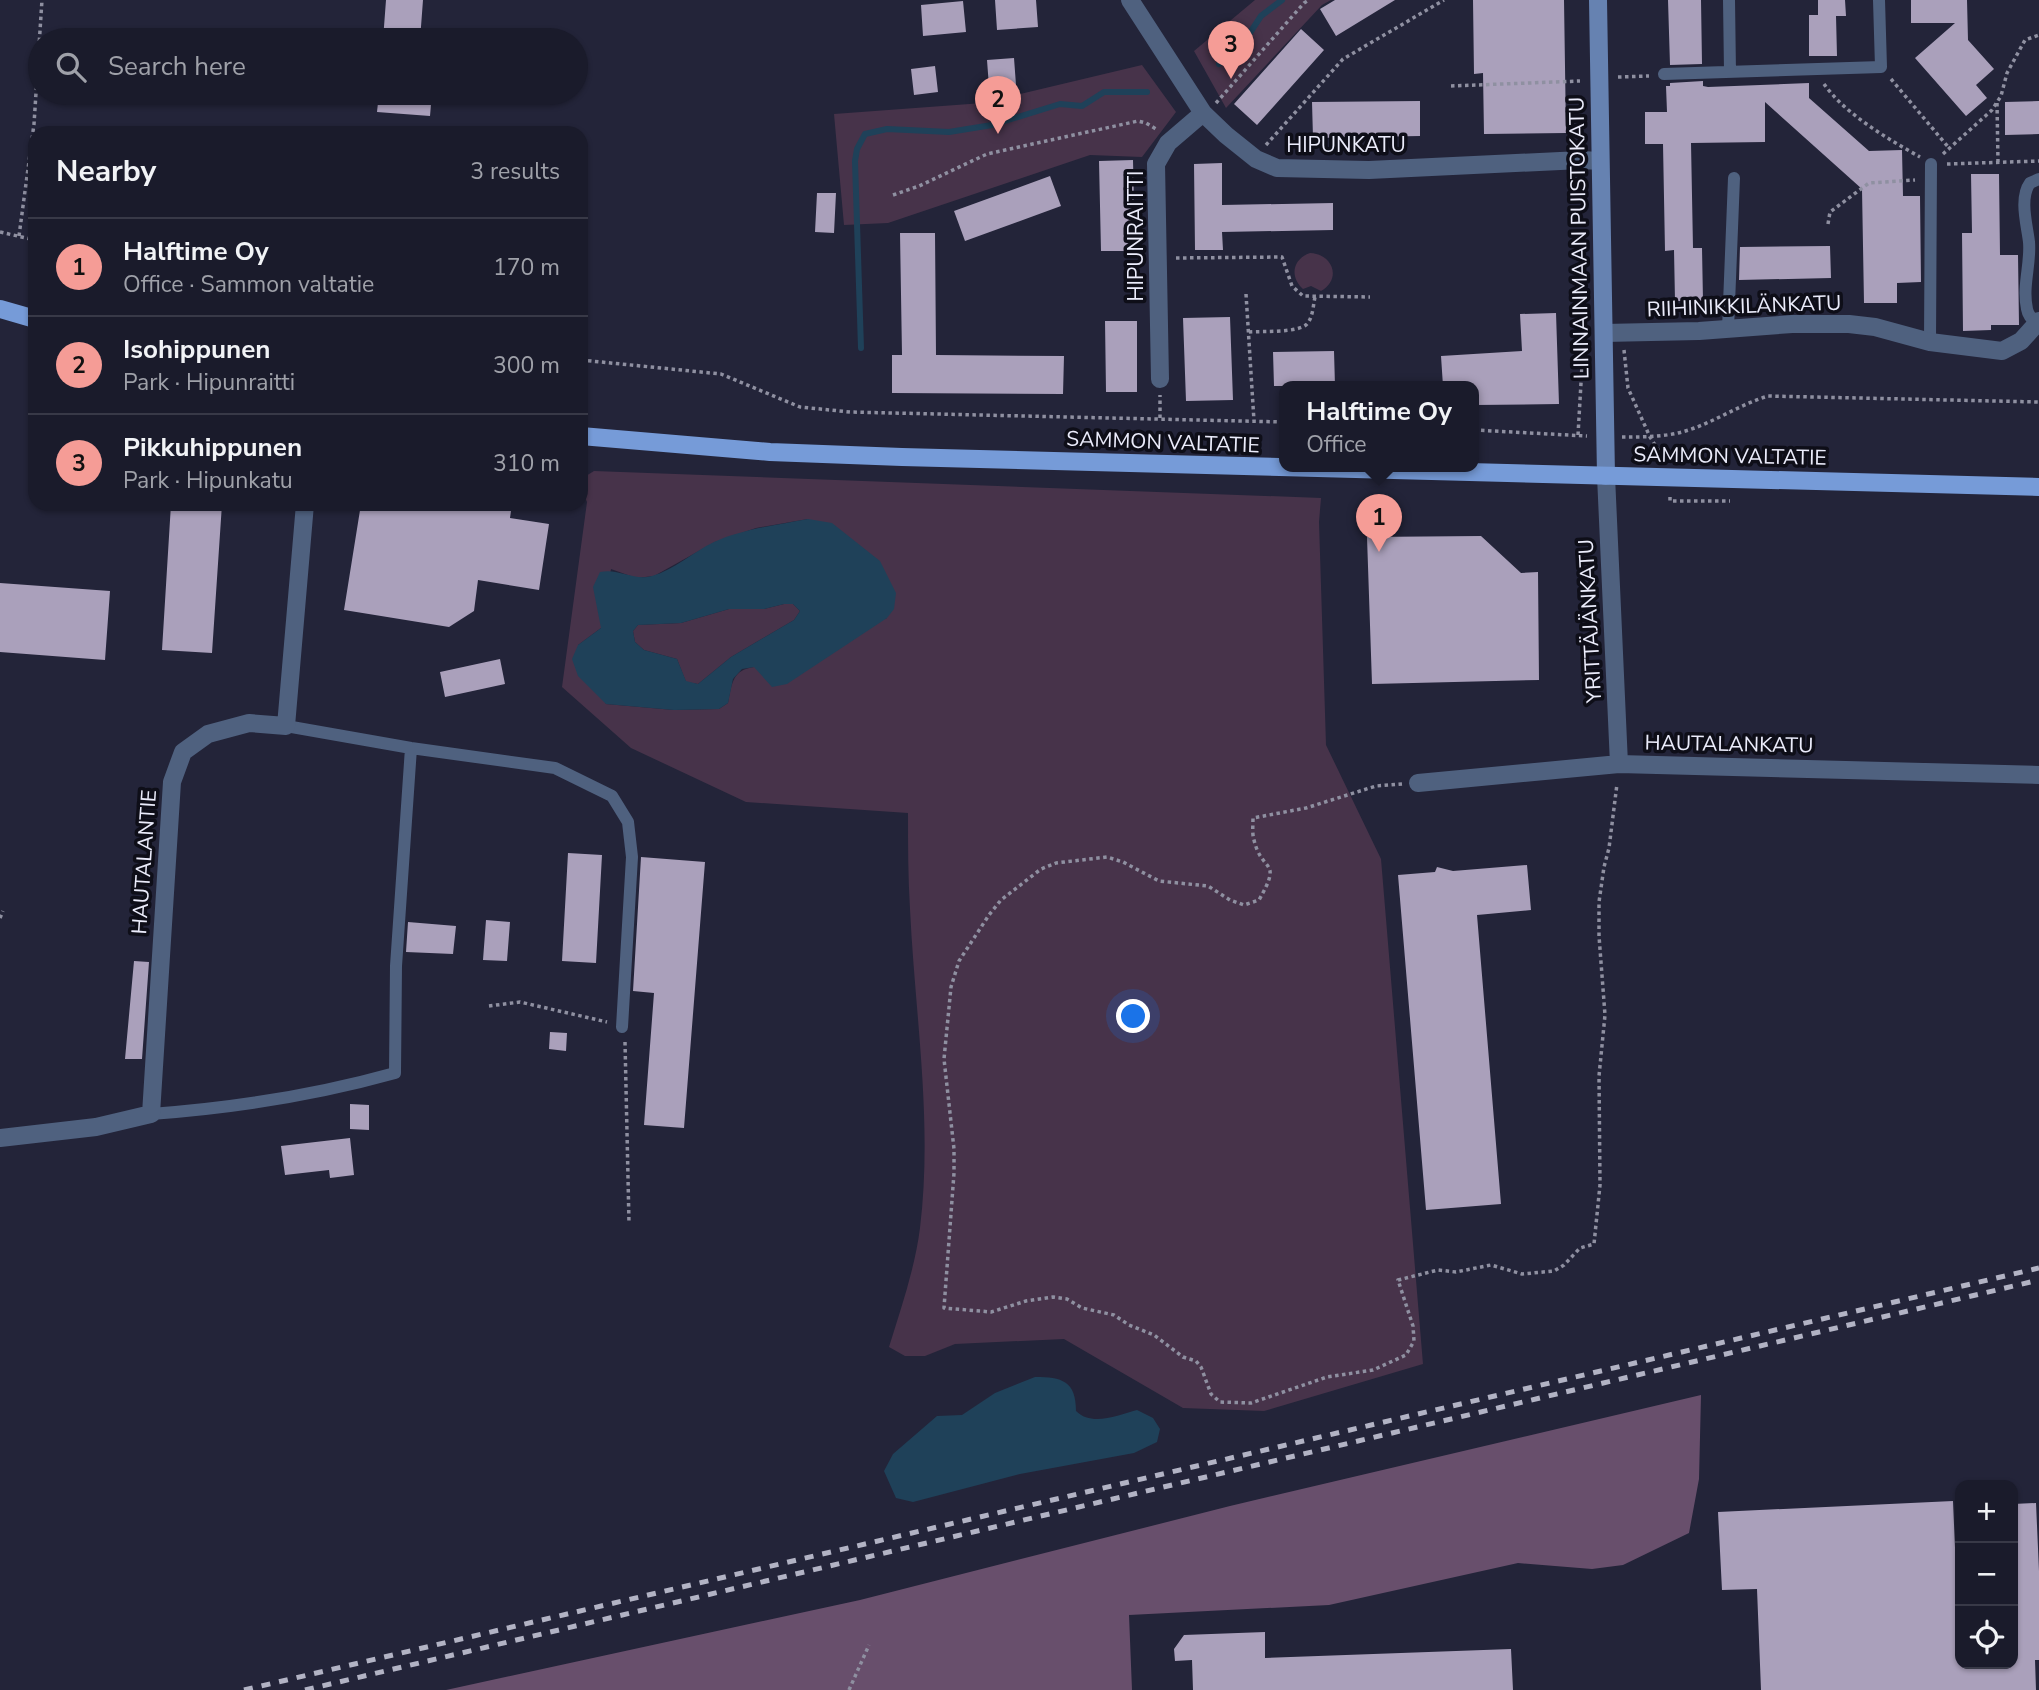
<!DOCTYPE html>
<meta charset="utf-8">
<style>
body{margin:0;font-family:"Nunito Sans",sans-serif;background:#272837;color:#f1f3f6}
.controls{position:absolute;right:21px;bottom:21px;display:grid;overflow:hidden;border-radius:14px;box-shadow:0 2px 5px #0004}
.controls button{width:63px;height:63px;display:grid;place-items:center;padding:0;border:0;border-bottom:2px solid #383947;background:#1a1b2b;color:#f1f3f6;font:35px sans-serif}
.you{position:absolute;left:1134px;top:1017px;width:24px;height:24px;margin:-18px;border:5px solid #fff;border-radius:50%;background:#1a73e8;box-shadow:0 0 0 10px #1a73e833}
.badge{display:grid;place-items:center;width:46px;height:46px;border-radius:50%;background:#f59c96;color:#111;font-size:23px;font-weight:700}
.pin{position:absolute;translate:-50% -58px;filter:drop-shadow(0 2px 4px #0008)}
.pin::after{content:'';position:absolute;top:37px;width:24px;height:21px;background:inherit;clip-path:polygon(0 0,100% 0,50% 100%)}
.popup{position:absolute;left:1279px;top:381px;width:200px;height:91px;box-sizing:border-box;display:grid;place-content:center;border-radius:14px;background:#1a1b2b;filter:drop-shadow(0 2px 5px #0005);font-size:23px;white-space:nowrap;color:#9fa1a9}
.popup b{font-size:26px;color:#f1f3f6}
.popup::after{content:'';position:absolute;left:50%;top:100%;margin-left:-14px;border:14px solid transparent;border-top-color:#1a1b2b}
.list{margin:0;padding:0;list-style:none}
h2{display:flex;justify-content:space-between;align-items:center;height:91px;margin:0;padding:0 28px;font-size:30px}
h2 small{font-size:23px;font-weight:400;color:#9fa1a9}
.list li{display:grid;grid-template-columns:46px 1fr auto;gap:21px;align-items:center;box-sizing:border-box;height:98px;padding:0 28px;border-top:2px solid #383947}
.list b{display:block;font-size:26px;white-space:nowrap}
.list p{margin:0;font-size:23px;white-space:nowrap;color:#9fa1a9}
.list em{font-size:23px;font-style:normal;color:#9fa1a9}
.icon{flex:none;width:38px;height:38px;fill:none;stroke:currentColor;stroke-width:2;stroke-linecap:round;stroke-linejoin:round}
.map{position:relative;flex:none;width:2039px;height:1690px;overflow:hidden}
.search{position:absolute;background:#1a1b2b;box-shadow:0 2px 5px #0004;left:28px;top:28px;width:560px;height:77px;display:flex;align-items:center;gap:18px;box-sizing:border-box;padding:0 24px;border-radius:38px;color:#9fa1a9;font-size:26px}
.panel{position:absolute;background:#1a1b2b;box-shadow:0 2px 5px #0004;left:28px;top:126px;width:560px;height:385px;border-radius:21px}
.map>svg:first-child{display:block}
.green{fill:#47334a;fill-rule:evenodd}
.forest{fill:#684f6c}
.water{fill:#1f4159;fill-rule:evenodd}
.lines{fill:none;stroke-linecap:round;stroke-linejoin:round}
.stream{stroke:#1f4159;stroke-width:6}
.building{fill:#aaa0bb}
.path{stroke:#8f90a1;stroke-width:3.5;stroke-dasharray:3.5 3.5;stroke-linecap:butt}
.lane{stroke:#4f617f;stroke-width:12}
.street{stroke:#4f617f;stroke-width:18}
.secondary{stroke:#6682b1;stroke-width:18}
.primary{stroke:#769bd8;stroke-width:18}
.rail{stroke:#b2b3c4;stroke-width:5;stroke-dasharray:9 9;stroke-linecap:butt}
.labels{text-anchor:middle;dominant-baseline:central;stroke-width:7;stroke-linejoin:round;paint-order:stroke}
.street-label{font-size:21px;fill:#ebecfb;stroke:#0e0e18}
</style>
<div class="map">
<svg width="2039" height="1690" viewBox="0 0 2039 1690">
<rect width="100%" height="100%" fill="#232439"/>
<path class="green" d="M1255,0H1331L1322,5L1226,108L1194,51Z
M1142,65L1176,112L1142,157L1090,155L888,223L844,225L834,114L983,103Z
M1310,253C1333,254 1342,279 1321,291L1311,286L1303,289C1289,276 1293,259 1310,253Z
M594,471L1321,498L1319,522L1326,745L1381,859L1423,1364L1264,1411L1183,1408L1064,1339L955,1344L925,1356H905L889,1347C901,1308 915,1268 920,1228C933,1121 915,1016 910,909C908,877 908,845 908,813L746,802L631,748L562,687L587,502L581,489V479ZM808,519L887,618L754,667C732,670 732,684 728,703L719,709L674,710L606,704L578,645L601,628L611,569L636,578L654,576L715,542L756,528Z
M784,604H793L800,611L794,620L731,657L698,684L686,682L677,659L644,650L635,642L633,631L638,625L681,623L729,609H764Z"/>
<path class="forest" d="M1701,1395L1699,1479L1689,1533L1623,1565L1592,1569L1518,1563L1329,1605L1129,1615L1132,1690H446L860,1600L1230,1506Z"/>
<path class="water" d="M808,519L832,523L880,561L896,593L894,609L887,618L787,684L772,687L754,667L742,669L733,679L728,703L719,709L674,710L606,704L578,676L572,659L578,645L601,628L593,587L600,572C619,568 633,581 652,576C674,570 693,552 714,542C743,529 777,525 808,519ZM784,604H793L800,611L794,620L731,657L698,684L686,681L677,659L644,650L635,642L633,631L638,625L681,623L729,609H764Z
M1035,1377C1062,1377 1076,1381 1076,1411C1092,1427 1118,1415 1137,1410L1153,1418L1160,1429L1157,1442L1134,1453L1020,1474L913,1502L896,1498L884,1471L893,1454L937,1416L962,1415L995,1393Z"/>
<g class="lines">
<path class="stream" d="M1219,64L1242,45L1261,16L1282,0
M861,348L855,161L857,149L865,134L887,129L949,132L992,125L1060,104L1082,106L1104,92H1147"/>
</g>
<path class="building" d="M386,0H423L420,40H383Z
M995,0H1036L1038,27L997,30Z
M1335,0H1395L1336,36L1320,9Z
M1473,0H1564L1566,133L1484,134L1483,73L1474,74Z
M1668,0H1701L1702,64L1670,65Z
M1818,0H1845L1846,16H1836L1837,56H1809V15H1818Z
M1911,0H1967L1968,40L1994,69L1976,85L1987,98L1966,116L1915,58L1955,23H1911Z
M963,1L966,32L923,36L921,5Z
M1301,29L1324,50L1257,125L1234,104Z
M1014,58L1016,85L989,87L987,60Z
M935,66L938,92L914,95L911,69Z
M1703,81V86L1708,87L1809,83V98L1869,151L1902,150L1903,196H1920L1921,282L1897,283V303H1864L1862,189L1765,102V142L1691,143L1693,248H1702L1703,301H1675L1674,250L1665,251L1663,144H1645V112H1667L1666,86H1670V83Z
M379,93H432L430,116L377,112Z
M1420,101V136L1313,138L1312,102Z
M2039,101V134L2005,135V102Z
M1133,160L1135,251H1101L1099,161Z
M1222,163V205L1333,203V230L1222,232L1223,250H1195L1194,164Z
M1971,174H1999L2000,255H2018L2019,325H1991V330L1963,331L1962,233H1972Z
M1050,176L1061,206L965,241L954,211Z
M817,193H836L834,233L815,232Z
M900,233H935L936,355L1064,356L1063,394L892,393V355H902Z
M1830,246L1831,278L1739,280L1740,247Z
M1556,313L1559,404L1474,405V386H1443L1441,356L1522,351L1520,314Z
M1230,317L1233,400L1186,401L1183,318Z
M1105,321H1137V392H1106Z
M1334,351L1335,386H1274L1273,352Z
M171,504H222L212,653L162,650Z
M361,504H512L510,518L549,524L539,590L478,580L474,611L449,627L344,610Z
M1481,536L1521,573L1538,572L1539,680L1372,684L1367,537Z
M0,583L110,591L105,660L0,652Z
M500,659L505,684L445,697L440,672Z
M568,853L602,855L596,963L562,961Z
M641,857L705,862L684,1128L644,1125L654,993L633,991Z
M1527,865L1531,910L1477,915L1501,1204L1426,1210L1398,875L1435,872L1437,867L1453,871Z
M486,920L510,922L507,961L483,960Z
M408,922L456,926L453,954L406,952Z
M134,961L149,962L142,1059H125Z
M550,1032L567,1033L566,1051L549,1049Z
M350,1104L369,1105V1130L350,1129Z
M350,1138L354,1175L330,1178L329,1170L285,1175L281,1146Z
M1953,1501L1960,1664H2013V1504L2036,1503L2039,1571V1660H2035L2036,1690H1761L1757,1589L1722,1590L1718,1512Z
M1265,1632V1658L1511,1649L1513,1690H1193L1192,1660L1175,1661L1174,1649L1184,1635Z"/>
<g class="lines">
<path class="path" d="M1618,77L1649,76
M1891,79L1949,148
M1824,84C1845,114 1888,139 1920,157
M1451,86L1580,81
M1216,103L1304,3L1309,0
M1997,103L1998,162
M1266,145L1343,59L1444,0
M1943,154L1992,110L2001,96L2007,73L2025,40L2039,35
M1947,164L2039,161
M893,195L919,186L987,154L1138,121L1146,123L1156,129
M1828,224L1830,212L1869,183L1915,180
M0,232L35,240
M19,236L34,124L42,0
M1176,258L1282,257L1292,286L1303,296L1370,297
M1246,294L1254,421
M1249,332C1263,331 1298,333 1307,324C1313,317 1313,306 1315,297
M1624,350L1628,388L1650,437L1664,459
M581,360L721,374L800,407L850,412L1284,422
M1160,418V395
M1474,430L1587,436
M1578,435L1583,348
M1622,437C1642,437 1663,437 1682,432C1712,424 1738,405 1768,396L2039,402
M1670,497V501H1730
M1402,784L1376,786L1306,808L1253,818C1253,825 1252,834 1254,840C1262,874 1283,858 1259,900L1244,905L1230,900L1208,886L1159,881L1123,862L1107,857L1056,863L1041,869L1001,900L989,915L959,961L951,987L944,1059L954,1149V1173L944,1308L991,1312L1026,1301L1053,1297L1067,1299L1082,1308L1114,1315L1129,1325L1154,1335L1183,1357L1196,1361L1201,1367L1211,1394L1220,1402L1251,1403L1327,1377L1373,1370L1406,1355L1414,1341L1413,1326L1398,1280L1438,1270L1456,1272L1491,1265L1522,1274L1554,1271L1564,1265L1580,1248L1594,1244L1600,1185L1599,1076L1605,1015L1599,936V902L1604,867L1609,848L1617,784
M0,918L3,911
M489,1006L520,1002L607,1022
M625,1042L629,1223
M849,1690L869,1645"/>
<path class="lane" d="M1729,0L1730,72
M1664,74L1881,67L1879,0
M2035,322C2031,318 2028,315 2027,309C2022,286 2031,264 2029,242C2027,225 2019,198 2030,183L2039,179
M1728,329L1734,178
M1930,342L1931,164
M286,726L411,748L555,768L612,796L628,822L632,857L622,1027
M151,1114C233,1108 316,1095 395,1073L396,966L411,748"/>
<path class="street" d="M1130,0L1203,113L1226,135L1256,159L1277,168L1369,170L1581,160L1600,161
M1604,333L1699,331L1792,324H1849L1875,327L1930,342L2002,351L2021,341L2039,321
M1160,379L1156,164L1168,143L1203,113
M1606,476L1619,764
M1418,783L1619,764L2039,775
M0,1138L96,1127L151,1114L172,782L183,752L208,734L249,723L286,726L305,504"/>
<path class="secondary" d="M1598,0L1606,476"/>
<path class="primary" d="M0,309L35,319
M581,436L770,452L902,457L2039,487"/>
<path class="rail" d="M244,1690L2039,1268
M305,1690L2039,1280"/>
</g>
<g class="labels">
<g class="street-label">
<text x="1346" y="145">HIPUNKATU</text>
<text transform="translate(1136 236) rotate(-90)">HIPUNRAITTI</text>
<text transform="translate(1579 238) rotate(-91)">LINNAINMAAN PUISTOKATU</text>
<text transform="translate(1744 306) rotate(-2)">RIIHINIKKILÄNKATU</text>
<text transform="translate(1163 442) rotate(2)">SAMMON VALTATIE</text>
<text transform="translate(1730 456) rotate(1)">SAMMON VALTATIE</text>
<text transform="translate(1590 621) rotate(-93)">YRITTÄJÄNKATU</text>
<text transform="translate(1729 744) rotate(1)">HAUTALANKATU</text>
<text transform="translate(144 862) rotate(-86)">HAUTALANTIE</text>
</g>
</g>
</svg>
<div class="controls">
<button>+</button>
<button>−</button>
<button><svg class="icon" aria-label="locate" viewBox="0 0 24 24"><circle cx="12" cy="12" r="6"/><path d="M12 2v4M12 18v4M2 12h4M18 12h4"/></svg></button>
</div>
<div class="you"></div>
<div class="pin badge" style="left:1379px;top:552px">1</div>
<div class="popup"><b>Halftime Oy</b>Office</div>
<div class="pin badge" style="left:998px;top:134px">2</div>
<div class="pin badge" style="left:1231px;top:79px">3</div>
<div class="search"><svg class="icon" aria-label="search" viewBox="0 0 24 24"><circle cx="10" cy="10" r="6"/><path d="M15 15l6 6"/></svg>Search here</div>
<section class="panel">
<h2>Nearby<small>3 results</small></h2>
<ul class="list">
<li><span class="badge">1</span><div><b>Halftime Oy</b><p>Office · Sammon valtatie</p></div><em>170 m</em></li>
<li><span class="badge">2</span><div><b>Isohippunen</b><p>Park · Hipunraitti</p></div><em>300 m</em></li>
<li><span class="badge">3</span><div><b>Pikkuhippunen</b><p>Park · Hipunkatu</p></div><em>310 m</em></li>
</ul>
</section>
</div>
